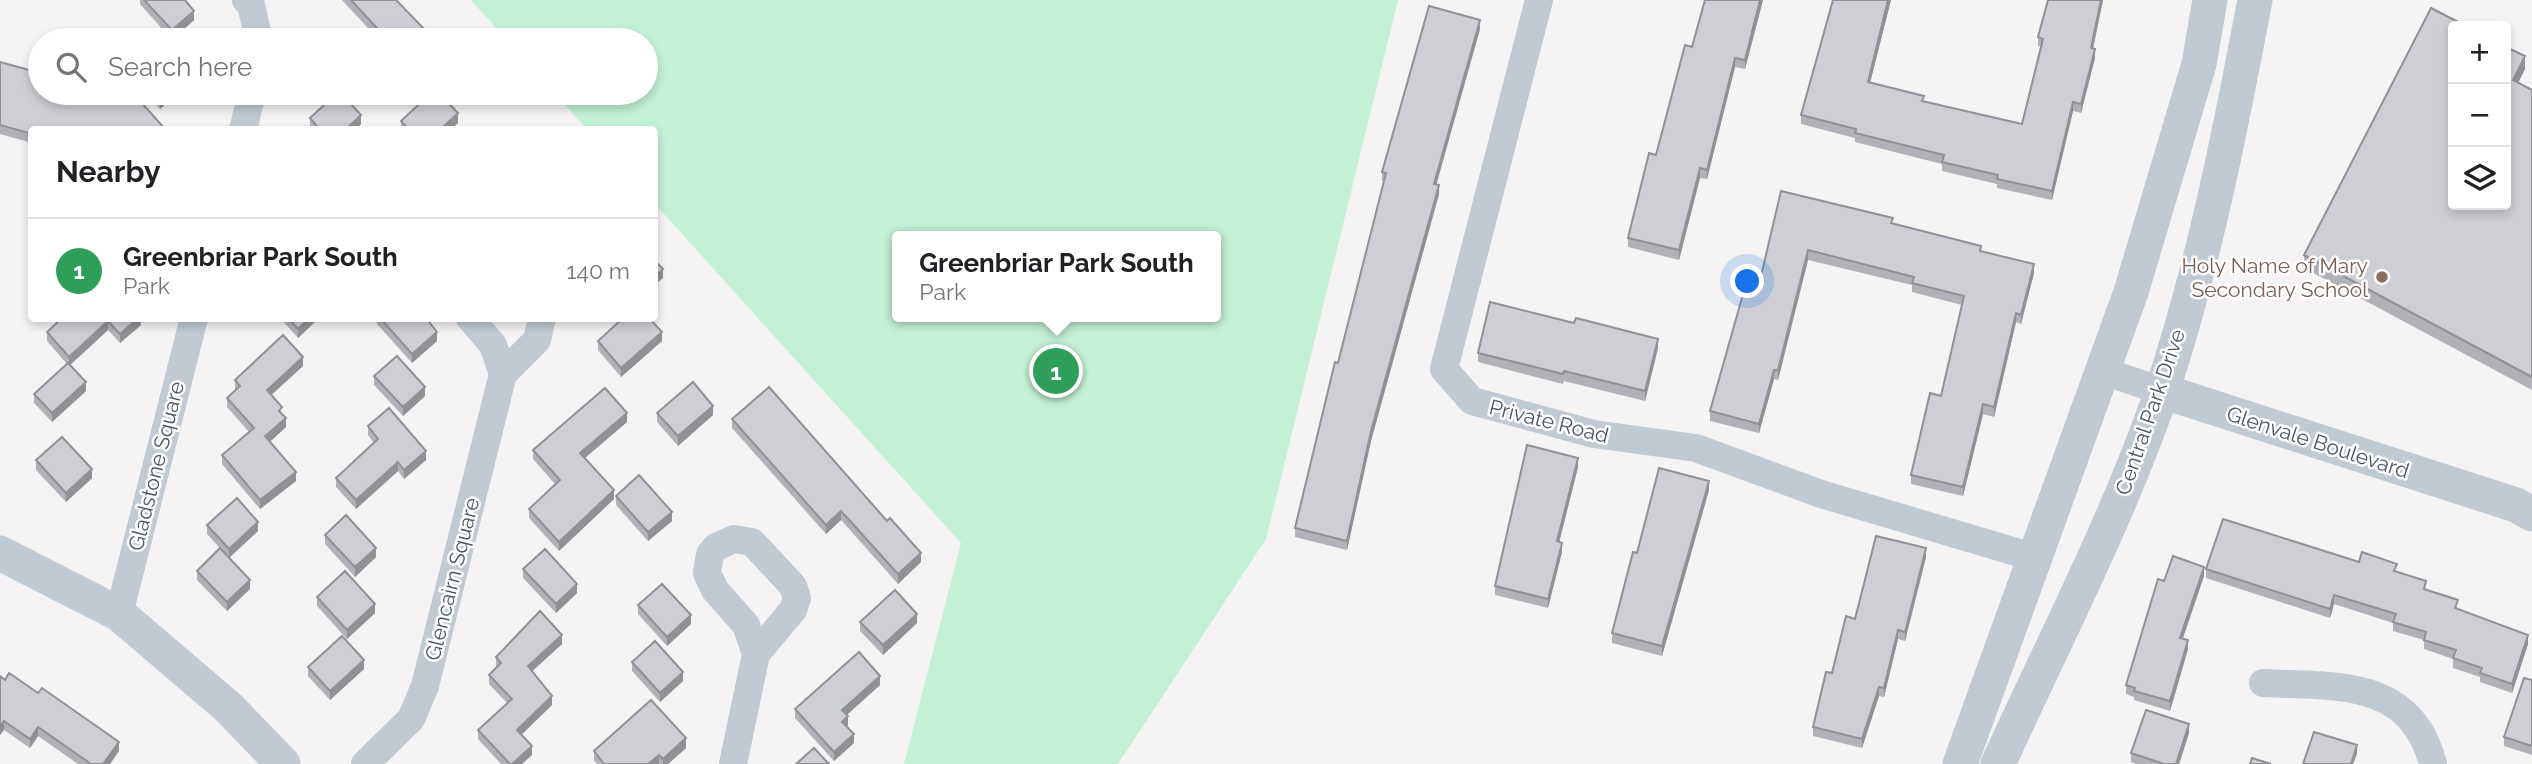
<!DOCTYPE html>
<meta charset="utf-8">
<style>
body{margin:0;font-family:Raleway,sans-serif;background:#f2f2f2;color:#202124}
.controls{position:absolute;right:21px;top:21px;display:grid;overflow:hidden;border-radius:7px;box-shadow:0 4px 10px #0003}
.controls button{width:63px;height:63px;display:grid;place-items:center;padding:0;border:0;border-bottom:2px solid #e0e0e0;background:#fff;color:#202124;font:35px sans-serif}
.you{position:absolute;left:1748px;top:282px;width:24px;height:24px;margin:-18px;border:5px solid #fff;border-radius:50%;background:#1a73e8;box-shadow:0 0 0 10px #1a73e833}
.badge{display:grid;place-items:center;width:46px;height:46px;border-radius:50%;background:#1a73e8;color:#fff;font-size:23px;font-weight:700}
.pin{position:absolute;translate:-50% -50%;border:4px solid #fff;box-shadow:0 2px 7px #0006}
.popup{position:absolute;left:892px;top:231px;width:329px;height:91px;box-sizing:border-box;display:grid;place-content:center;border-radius:7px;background:#fff;filter:drop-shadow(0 2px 5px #0005);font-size:23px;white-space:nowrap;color:#757577}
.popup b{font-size:26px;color:#202124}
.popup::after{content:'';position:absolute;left:50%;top:100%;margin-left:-14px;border:14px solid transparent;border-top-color:#fff}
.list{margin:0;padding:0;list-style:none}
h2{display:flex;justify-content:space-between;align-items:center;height:91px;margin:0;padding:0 28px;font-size:30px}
h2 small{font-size:23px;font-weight:400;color:#757577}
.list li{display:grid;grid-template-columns:46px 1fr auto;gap:21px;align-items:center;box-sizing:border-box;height:105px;padding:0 28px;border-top:2px solid #e0e0e0}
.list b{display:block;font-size:26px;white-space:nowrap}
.list p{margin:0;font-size:23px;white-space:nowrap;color:#757577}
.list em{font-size:23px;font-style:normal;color:#757577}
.icon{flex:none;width:38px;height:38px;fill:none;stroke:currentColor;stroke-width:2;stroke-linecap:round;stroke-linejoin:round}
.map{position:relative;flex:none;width:2532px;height:764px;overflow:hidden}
.search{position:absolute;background:#fff;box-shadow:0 4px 10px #0003;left:28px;top:28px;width:630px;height:77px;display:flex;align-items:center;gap:18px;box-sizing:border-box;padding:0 24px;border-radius:38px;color:#757577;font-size:26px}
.panel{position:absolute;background:#fff;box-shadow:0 4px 10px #0003;left:28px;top:126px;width:630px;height:196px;border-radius:7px}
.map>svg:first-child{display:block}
.green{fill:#c3f1d5;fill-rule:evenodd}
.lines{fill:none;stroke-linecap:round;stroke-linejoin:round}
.minor{stroke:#c1cad2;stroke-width:28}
.tertiary{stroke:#c1cad2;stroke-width:35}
.wall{fill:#b0b2b7}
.shaded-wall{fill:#909195}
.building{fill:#cdcfd5;stroke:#909195;stroke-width:2}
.education-dot{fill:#8d6e63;stroke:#fff;stroke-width:2.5}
.labels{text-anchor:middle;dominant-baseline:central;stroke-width:5;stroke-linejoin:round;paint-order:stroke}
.education-label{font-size:21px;fill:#785e54;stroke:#fff;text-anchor:end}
.street-label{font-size:21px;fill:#4a5661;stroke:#fff}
</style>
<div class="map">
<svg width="2532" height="764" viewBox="0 0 2532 764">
<rect width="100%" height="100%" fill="#f5f3f3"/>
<path class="green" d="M471,0H1398L1266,539L1118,764H904L961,543L655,204L654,130L587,129L554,93H646V40H507ZM897,236H1215V317H897Z"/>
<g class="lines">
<path class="minor" d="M246,0L251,5L259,40
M1539,0L1444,369L1472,401L1594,434L1696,448L1821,494L2033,557
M243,130L252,93
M470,318L493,345L503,374
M2103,371L2162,391
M119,614L194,318
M2263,683C2333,687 2411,677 2433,764
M365,764L411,719L425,686L503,374L537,340L542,318
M733,764L756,654L793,610L797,598L793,586L752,542L734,539L716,547L710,554L707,573L715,590L746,625L756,654"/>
<path class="tertiary" d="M2162,391L2516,505L2532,514
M0,553L119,614L229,708L283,764
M1960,764L2131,292L2199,64L2210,0
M1998,764C2054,641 2118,519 2162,391C2204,264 2230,132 2255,0"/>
</g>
<path class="wall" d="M140,0H185L194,20L172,40L140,4Z
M342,0H396L429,40H379Z
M1763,0L1745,69L1735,67L1707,179L1700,178L1679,260L1628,247V238L1656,155Z
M1833,0H1891L1870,82L1924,101L2022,124L2041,47L2038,46V37L2048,0H2103L2093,49L2095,58L2081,113L2073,111L2052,200L1997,188V184L1942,171V164L1855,142V138L1801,124V115Z
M1480,29L1436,184L1439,194L1371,441L1347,550L1295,537V528L1384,181H1382V172Z
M2506,47L2525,69L2518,83L2532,90V390L2304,268V255Z
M0,62L32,130V143L0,134Z
M145,93H178L160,109Z
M310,118L361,124L355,130H312L310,127Z
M401,121L458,123L450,130H401Z
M1781,191L1981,251L2034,273L2021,324L2016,322L1994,417L1983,414L1963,496L1911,484V475L1941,396L1962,305L1912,292V285L1808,260L1778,380L1774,379L1759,433L1710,421V411L1761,276Z
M62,318H141V325L120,343L108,330L70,365L86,391L52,422L34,403V394L67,364L47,341V332Z
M280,318H319L298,338Z
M377,318H426L437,341L412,363L377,324Z
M598,341H662L621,377L598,350Z
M1658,348L1645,401L1564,381L1563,384L1478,362V353Z
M303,366L271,395L282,414L286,427L270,442L296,481L260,509L222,464V455L249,432L227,407V398L235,390V380Z
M374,376L425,396L403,416L374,385Z
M657,413L713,415L678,446L657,422Z
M732,419L921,562L898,584L841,520L826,534L732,428Z
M627,422L585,458L614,499L559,551L529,518V509L555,484L533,459V450Z
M368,426L426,460L404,479L398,471L356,509L336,487V478L374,443L368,435Z
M36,460L92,478L66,502L36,470Z
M1578,467L1559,542L1562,552L1548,608L1495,595V586Z
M1709,490L1662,656L1612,643V633L1637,553Z
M616,496L672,521L648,541L616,505Z
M207,525L258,531L229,558L207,534Z
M325,535L376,557L355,577L325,544Z
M1926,557L1905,641L1898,639L1884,697L1879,696L1862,748L1813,736V727L1832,673Z
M2359,562L2397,572L2458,608L2528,644L2512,693L2480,682V677L2453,668V659L2424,649V640L2393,631V623L2334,604L2330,618L2206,578V569Z
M523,569L577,593L556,613L523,578Z
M197,571L250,589L227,611L197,580Z
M2204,576L2182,639L2188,649L2170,711L2134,700V697L2126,694V685L2164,581Z
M317,597L375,613L347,639L317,606Z
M638,605L691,624L667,646L638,614Z
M860,622L917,623L883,655L860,631Z
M562,644L532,671L552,705L521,735L532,755L522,764H501L478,739V730L507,703L489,684V675L497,668L496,666V657Z
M632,662L683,681L660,702L632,671Z
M308,667L364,669L330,700L308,676Z
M0,676L119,751L110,764H78L38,736L30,748L4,730L0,735Z
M2532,680V755L2504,746V737Z
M880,685L847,715L848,725L847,727L854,743L834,761L795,718V709Z
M2189,733L2179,764H2136L2131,762V753Z
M686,748L668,764H597L594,760V751Z"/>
<path class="shaded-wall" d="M1760,0H1763L1745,69V60Z
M1888,0H1891L1868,91V82Z
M2101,0H2103L2091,57V48Z
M194,11V20L172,40V30Z
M1480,20V29L1434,193V184Z
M429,34V40H422Z
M2095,49V58L2081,113V104Z
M2525,56V69L2513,93V80Z
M1735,58V67L1707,179V170Z
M168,93H178L160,109V100Z
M2073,102V111L2052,200V191Z
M458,113V123L450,130H440Z
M361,115V124L355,130H345Z
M1700,168V178L1679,260V250Z
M1439,185V194L1371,441L1347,550V541L1371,431Z
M1808,250V260L1778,380V370Z
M2034,264V273L2021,324V315Z
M663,269V278L654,286V277Z
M2016,313V322L1994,417V407Z
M138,318H141V325L120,343V334Z
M309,318H319L298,338V329Z
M108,321V330L69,366V357Z
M437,332V341L412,363V354Z
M662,332V341L621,377V368Z
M1658,339V348L1645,401V391Z
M303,357V366L267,399V390Z
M1774,370V379L1759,433V424Z
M86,382V391L52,422V413Z
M425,387V396L403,416V407Z
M1983,404V414L1963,496V487Z
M713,406V415L678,446V436Z
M627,413V422L580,462V453Z
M286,418V427L265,446V436Z
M426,451V460L404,479V470Z
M1578,458V467L1557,551V541Z
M398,462V471L356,509V500Z
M92,469V478L66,502V493Z
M296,472V481L260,509V500Z
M1709,481V490L1662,656V646Z
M614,490V499L559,551V542Z
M841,511V520L826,534V525Z
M672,512V521L648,541V532Z
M258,522V531L229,558V549Z
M1562,543V552L1548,608V599Z
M376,548V557L355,577V567Z
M1926,548V557L1905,641V632Z
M921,553V562L898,584V574Z
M2204,567V576L2180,647V638Z
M250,580V589L227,611V602Z
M577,584V593L556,613V604Z
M2334,595V604L2330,618V609Z
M375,604V613L347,639V630Z
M917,614V623L883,655V645Z
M691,615V624L667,646V637Z
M1898,630V639L1884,697V688Z
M562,635V644L528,675V666Z
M2528,635V644L2512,693V684Z
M2188,640V649L2170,711V701Z
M364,660V669L330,700V691Z
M683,672V681L660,702V693Z
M880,676V685L842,719V710Z
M1879,687V696L1862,748V739Z
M552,696V705L517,739V730Z
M848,716V725L842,731V722Z
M4,721V730L0,735V726Z
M2189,724V733L2179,764H2176Z
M38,727V736L30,748V739Z
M854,734V743L834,761V752Z
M686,738V748L668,764H663V759Z
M119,742V751L110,764H103Z
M2357,745V754L2353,764H2351Z
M532,746V755L522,764H512Z
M659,755V764H648Z"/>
<path class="building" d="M144,0H185L194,11L172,30Z
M351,0H396L429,34L422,40H388Z
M1705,0H1760L1745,60L1735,58L1707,170L1700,168L1679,250L1628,238L1649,153L1656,155L1685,45L1692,47Z
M1833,0H1888L1868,82L1924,96L1922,101L2022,124L2043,39L2038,37L2048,0H2101L2091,48L2095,49L2081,104L2073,102L2052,191L1997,179L1998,175L1942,162L1944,155L1855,133L1856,129L1801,115Z
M1429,6L1480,20L1434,184L1439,185L1371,431L1347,541L1295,528L1335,362L1338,363L1386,173L1382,172Z
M2431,8L2466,26H2453V205H2506V47L2525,56L2513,80L2532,90V377L2304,255Z
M0,62L40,73V93H110L140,101L166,130H32V134L0,125Z
M154,93H168L160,100Z
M337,93H341L361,115L345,130H320L310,118Z
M431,93H439L458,113L440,130H409L401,121Z
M1781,191L1893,218L1891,223L1981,246L1980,251L2034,264L2021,315L2016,313L1994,407L1983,404L1963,487L1911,475L1930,393L1941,396L1964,296L1912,283L1914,277L1808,250L1778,370H1774L1759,424L1710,411L1749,273L1761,276Z
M654,260L663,269L654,277Z
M1490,302L1574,323L1576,318L1658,339L1645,391L1564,371L1563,374L1478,353Z
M62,318H138L120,334L108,321L69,357L47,332Z
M288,318H309L298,329Z
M380,318H426L437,332L412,354Z
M623,318H649L662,332L621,368L598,341Z
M283,335L303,357L267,390L282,407L279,411L286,418L265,436L296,472L260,500L222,455L254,428L227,398L240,386L235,380Z
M397,356L425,387L403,407L374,376Z
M68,363L86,382L52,413L34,394Z
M693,382L713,406L678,436L657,413Z
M769,387L887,521L890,518L921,553L898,574L841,511L826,525L732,419Z
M605,388L627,413L580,453L614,490L559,542L529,509L560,480L533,450Z
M389,408L426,451L404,470L398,462L356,500L336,478L378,439L368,426Z
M62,437L92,469L66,493L36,460Z
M1527,445L1578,458L1557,541L1562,543L1548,599L1495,586Z
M1659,468L1709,481L1662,646L1612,633L1633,552L1637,553Z
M639,475L672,512L648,532L616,496Z
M237,498L258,522L229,549L207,525Z
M346,515L376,548L355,567L325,535Z
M2223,519L2359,562L2362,552L2397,564L2394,571L2426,581L2424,589L2458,600L2455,608L2528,635L2512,684L2480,673L2482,668L2453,658L2456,650L2424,640L2426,632L2393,622L2396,614L2334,595L2330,609L2206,569Z
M1876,536L1926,548L1905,632L1898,630L1884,688L1879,687L1862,739L1813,727L1826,672L1832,673L1846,616L1855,619Z
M220,548L250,580L227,602L197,571Z
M545,549L577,584L556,604L523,569Z
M2173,556L2204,567L2180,638L2188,640L2170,701L2134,691L2135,688L2126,685L2158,579L2164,581Z
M345,571L375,604L347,630L317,597Z
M662,584L691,615L667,637L638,605Z
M895,590L917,614L883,645L860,622Z
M540,611L562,635L528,666L552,696L517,730L532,746L512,764H510L478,730L512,699L489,675L501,663L496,657Z
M342,636L364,660L330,691L308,667Z
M655,641L683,672L660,693L632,662Z
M859,652L880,676L842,710L848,716L842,722L854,734L834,752L795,709Z
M9,673L38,693L42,688L119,742L103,764H91L38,727L30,739L4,721L0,726V676L5,680Z
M2524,678L2532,680V746L2504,737Z
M651,700L686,738L663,759L659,755L648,764H604L594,751Z
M2146,710L2189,724L2176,764H2164L2131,753Z
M2314,732L2357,745L2351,764H2303Z
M814,748L829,764H796Z
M2252,758L2271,764H2250Z"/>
<circle class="education-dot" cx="2382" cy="277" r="7"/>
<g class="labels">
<g class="education-label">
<text x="2368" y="265">Holy Name of Mary<tspan x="2368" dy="24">Secondary School</tspan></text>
</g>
<g class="street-label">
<text transform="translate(2150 412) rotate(-71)">Central Park Drive</text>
<text transform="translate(1549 421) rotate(14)">Private Road</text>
<text transform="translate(2318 442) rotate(18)">Glenvale Boulevard</text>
<text transform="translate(156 466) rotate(-76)">Gladstone Square</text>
<text transform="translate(452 579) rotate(-76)">Glencairn Square</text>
</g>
</g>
</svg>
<div class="controls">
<button>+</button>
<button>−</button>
<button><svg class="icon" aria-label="layers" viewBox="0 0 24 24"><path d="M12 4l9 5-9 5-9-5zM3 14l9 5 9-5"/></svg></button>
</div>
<div class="you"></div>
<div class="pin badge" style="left:1056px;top:371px;background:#2e9e5b">1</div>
<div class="popup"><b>Greenbriar Park South</b>Park</div>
<div class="search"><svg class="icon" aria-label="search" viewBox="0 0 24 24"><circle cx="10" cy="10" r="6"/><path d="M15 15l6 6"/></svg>Search here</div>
<section class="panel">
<h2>Nearby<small></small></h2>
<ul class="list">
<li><span class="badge" style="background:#2e9e5b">1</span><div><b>Greenbriar Park South</b><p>Park</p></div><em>140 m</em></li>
</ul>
</section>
</div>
